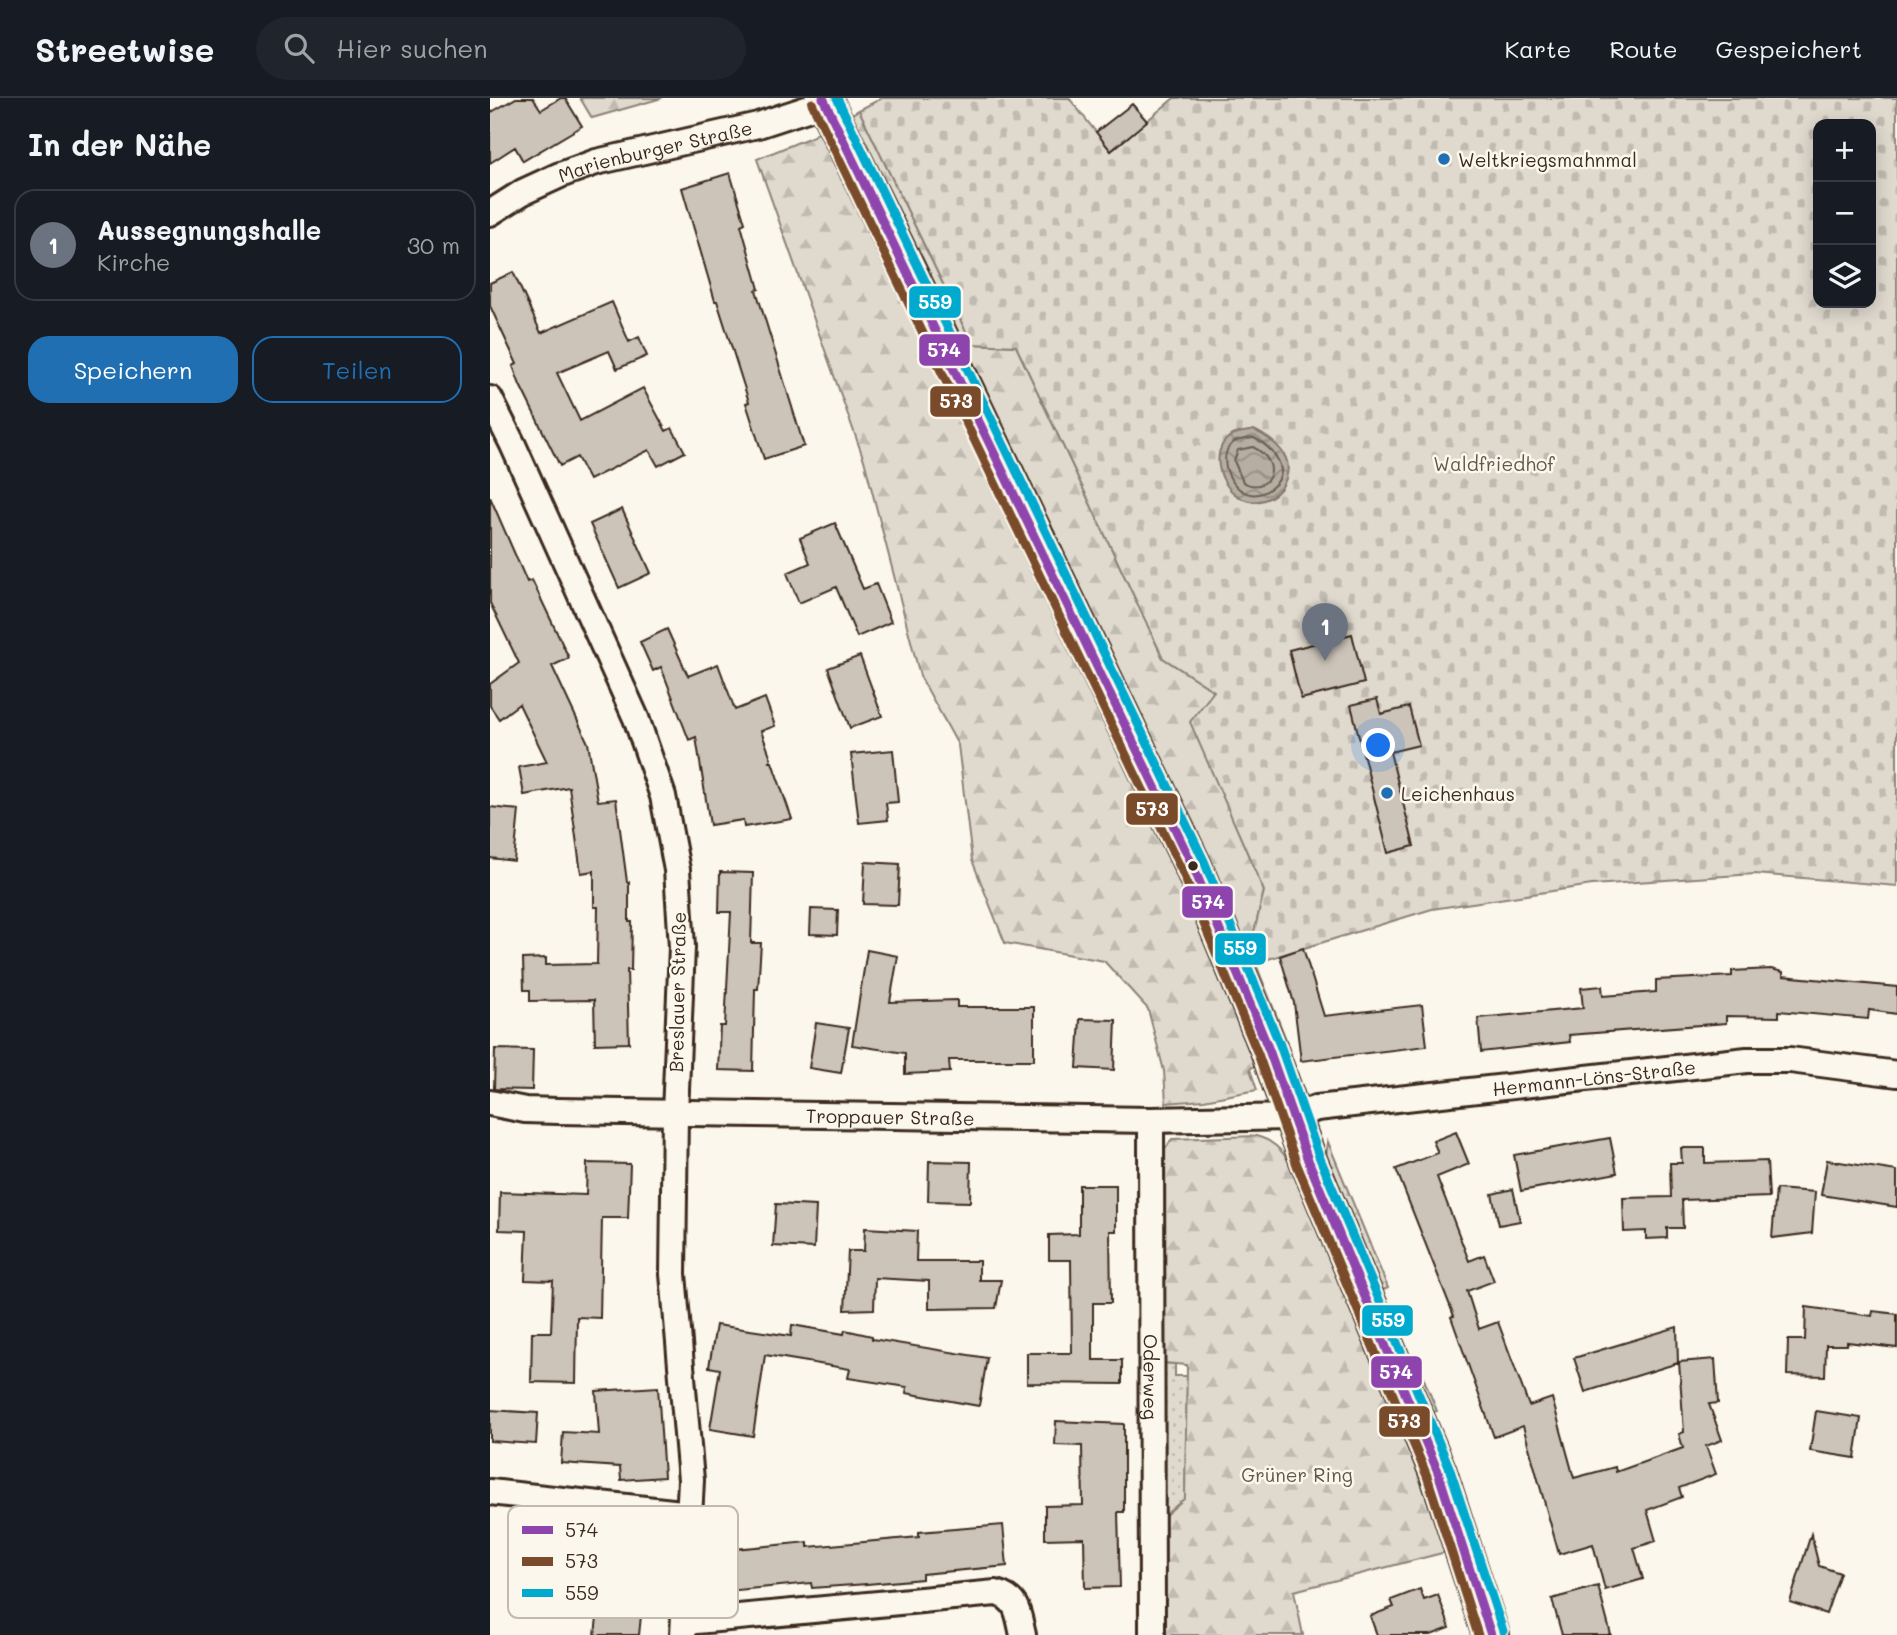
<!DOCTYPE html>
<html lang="de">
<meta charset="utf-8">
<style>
body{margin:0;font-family:Mali,sans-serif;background:#20242c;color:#f1f3f6}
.controls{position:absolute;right:21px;top:21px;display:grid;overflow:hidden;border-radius:14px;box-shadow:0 4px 18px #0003}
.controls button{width:63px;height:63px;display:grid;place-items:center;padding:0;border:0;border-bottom:2px solid #363941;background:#171b24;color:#f1f3f6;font:35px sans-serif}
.you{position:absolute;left:889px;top:648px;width:24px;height:24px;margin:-18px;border:5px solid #fff;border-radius:50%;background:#1a73e8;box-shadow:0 0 0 10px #1a73e833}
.badge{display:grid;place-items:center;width:46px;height:46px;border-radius:50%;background:#1f6fb2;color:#fff;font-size:23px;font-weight:700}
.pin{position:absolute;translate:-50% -58px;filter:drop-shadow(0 2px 4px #0008)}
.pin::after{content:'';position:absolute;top:37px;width:24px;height:21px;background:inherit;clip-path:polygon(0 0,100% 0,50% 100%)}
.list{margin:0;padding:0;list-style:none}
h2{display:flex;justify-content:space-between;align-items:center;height:91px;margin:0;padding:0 28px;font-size:30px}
h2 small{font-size:23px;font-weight:400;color:#9ea1a6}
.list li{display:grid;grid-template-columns:46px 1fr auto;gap:21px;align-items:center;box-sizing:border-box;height:112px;margin:0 14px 14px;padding:0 14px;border:2px solid #363941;border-radius:21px}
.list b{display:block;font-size:26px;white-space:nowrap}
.list p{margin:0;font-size:23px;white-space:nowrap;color:#9ea1a6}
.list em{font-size:23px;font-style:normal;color:#9ea1a6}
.actions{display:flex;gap:14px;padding:21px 28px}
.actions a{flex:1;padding:16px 0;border:2px solid #1f6fb2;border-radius:21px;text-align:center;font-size:24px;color:#1f6fb2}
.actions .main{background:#1f6fb2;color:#fff}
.icon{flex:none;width:38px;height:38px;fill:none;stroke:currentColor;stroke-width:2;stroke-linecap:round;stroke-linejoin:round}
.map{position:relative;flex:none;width:1407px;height:1537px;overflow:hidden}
header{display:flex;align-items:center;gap:42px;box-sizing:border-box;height:98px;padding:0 35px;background:#171b24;border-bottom:2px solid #363941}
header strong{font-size:33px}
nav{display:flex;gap:38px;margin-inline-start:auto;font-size:24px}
.search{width:490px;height:63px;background:#20242c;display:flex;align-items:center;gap:18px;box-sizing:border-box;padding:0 24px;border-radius:38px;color:#9ea1a6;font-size:26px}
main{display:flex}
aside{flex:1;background:#171b24}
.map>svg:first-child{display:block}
.grass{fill:url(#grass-dots);stroke:#8d8276;stroke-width:2}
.forest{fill:url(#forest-firs);stroke:#8d8276;stroke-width:2}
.cemetery{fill:url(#cemetery-stones);stroke:#8d8276;stroke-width:2;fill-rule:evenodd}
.water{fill:url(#water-waves);stroke:#85796d;stroke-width:2}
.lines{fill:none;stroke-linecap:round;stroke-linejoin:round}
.shore{stroke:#6c5f53;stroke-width:2}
.building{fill:#ccc4b9;stroke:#3b2a1e;stroke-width:2}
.street-casing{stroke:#3b2a1e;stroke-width:30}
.secondary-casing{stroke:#3b2a1e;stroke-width:40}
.street{stroke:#fbf7ec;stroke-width:24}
.secondary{stroke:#fbf7ec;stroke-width:35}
.bus-1-casing{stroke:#fbf7ec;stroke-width:14}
.bus-2-casing{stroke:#fbf7ec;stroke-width:14}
.bus-3-casing{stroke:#fbf7ec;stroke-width:14}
.bus-1{stroke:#8e44ad;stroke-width:9}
.bus-2{stroke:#7a4b2a;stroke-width:9}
.bus-3{stroke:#00a9ce;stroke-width:9}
.poi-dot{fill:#1f6fb2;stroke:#fbf7ec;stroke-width:2.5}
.bus-dot{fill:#3b2a1e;stroke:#fbf7ec;stroke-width:2.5}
.labels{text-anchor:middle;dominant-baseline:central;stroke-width:5;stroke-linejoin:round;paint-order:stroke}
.street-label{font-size:19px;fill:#3b2a1e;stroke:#fbf7ec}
.poi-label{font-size:19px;fill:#3b2a1e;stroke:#fbf7ec;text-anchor:start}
.park-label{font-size:19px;fill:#64564a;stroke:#fbf7ec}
.key{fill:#fbf7ec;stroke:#c1baae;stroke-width:2}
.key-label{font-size:19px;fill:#3b2a1e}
.line-badge{stroke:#fbf7ec;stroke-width:2.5}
.badge-label{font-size:19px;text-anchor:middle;font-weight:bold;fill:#fff}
</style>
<header>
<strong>Streetwise</strong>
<div class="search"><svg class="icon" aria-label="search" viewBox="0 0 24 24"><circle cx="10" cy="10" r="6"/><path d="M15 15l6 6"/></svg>Hier suchen</div>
<nav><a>Karte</a><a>Route</a><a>Gespeichert</a></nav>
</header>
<main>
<aside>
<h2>In der Nähe<small></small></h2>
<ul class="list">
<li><span class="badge" style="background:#6b7280">1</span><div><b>Aussegnungshalle</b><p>Kirche</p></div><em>30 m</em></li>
</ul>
<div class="actions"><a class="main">Speichern</a><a>Teilen</a></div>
</aside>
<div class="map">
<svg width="1407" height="1537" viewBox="0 0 1407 1537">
<defs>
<pattern id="grass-dots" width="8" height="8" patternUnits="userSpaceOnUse" patternTransform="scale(1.75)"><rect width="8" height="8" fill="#dfd9ce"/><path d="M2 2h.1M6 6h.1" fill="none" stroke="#c0bab0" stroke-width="1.8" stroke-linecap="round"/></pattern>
<pattern id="forest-firs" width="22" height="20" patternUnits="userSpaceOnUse" patternTransform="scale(1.75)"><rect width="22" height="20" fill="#dfd9ce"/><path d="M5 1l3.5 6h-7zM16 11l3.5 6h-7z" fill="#c0bab0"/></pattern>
<pattern id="cemetery-stones" width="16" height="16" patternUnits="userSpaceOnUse" patternTransform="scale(1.75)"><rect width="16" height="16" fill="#dfd9ce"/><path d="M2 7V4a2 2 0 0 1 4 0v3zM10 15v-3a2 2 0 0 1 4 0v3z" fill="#c0bab0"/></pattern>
<pattern id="water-waves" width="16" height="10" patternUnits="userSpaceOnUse" patternTransform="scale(1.75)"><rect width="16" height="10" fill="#b6aea2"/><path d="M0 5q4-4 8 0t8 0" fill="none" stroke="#958e83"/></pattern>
</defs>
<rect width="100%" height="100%" fill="#fbf7ec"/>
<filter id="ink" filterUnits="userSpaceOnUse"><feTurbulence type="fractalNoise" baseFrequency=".0143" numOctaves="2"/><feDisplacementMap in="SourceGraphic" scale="14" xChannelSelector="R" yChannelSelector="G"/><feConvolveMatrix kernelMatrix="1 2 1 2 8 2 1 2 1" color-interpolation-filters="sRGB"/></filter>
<g filter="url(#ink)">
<path class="grass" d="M838,1044L898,1190L891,1193L836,1059Z
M924,1257L947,1313L941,1315L918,1260Z
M673,1265L685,1266V1278H697L695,1401L673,1419Z"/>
<path class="forest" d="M90,0H172L102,20Z
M369,12L482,246L526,248L673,560L724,593L701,624L774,793L760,851L797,944L760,971L767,992L714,1002L676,1005L674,973L658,911L614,863L515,845L482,762L468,647L430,578L374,362L267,61L321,39Z
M766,1038C782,1042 791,1051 800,1065L921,1357L956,1454L804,1493L813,1537H674L673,1419L695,1400L697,1267L673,1265L672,1056L682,1041Z"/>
<path class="cemetery" d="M392,0H579L621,53L684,0H1407V788L1265,776L1102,787L942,811L765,865L760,851L774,793L700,624L724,593L673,560L526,248L482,246L369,12ZM1328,26H1381V205H1328Z"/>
<path class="water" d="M764,332C774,337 783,342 790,351C806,369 795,395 774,402C739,413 713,359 739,339C745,334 757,334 764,332Z"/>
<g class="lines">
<path class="shore" d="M764,340C782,349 804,373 781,390C749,415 721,360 743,345C748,341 758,341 764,340Z
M763,349C796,366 778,398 753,384L744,363L748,352Z"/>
</g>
<path class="building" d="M26,0H43L51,12L71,0H75L92,28L33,63L25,49L0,65V15Z
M642,6L657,23L621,53L606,34Z
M240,75L255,125L251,127L269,191L266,192L314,348L274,361L256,305L259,304L227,203H225L192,90Z
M23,174L51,235L122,204L139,244L149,239L157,258L127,271L119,253L67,275L90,323L153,290L176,333L182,330L195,354L168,368L159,352L99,382L87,359L70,368L30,287L23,268L27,266L0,208V185Z
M0,399L37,484L42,482L79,560L62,568L98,645L108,703L126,701L137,784H139V824H142L141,872H137L139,945L105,946L104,902L40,903V892H34L33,861L56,860V867L107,866L108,809H104V773L91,775L79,689L34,697L29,669L57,664L29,606L9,621L0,608V586L29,565L0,505Z
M132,411L161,475L129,490L100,426Z
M345,425L373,491L386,486L401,524L367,539L346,489L309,505L297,475L320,465L310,440Z
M177,531L198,578L228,566L245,612L275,600L285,628L271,633L281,660L280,664H282L302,721L254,729L253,722L220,727L206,639L199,642L171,569L163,573L150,544Z
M862,536L874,585L811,601L799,552Z
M370,558L392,618L360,630L338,570Z
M887,601L891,616L919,609L929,647L900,654L924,748L898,755L861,607Z
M403,652L408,704L396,705L398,722L369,725L361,656Z
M0,709L29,712L24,763L0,760Z
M375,764L410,766L408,807L373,806Z
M230,774L263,775L261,845H271L268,891H265L263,973L228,972L230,928H235L241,814H229Z
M321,811L348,812L347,837L320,836Z
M813,850L834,918L932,907L937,948L811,963L804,905L790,858Z
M377,852L408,858L400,904L467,902V909H544V962H459L460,974L415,976V955L362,947Z
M1281,871L1293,874V878L1407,889V916L1379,912L1378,921L1289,913V919L1236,918V925L1079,937L1080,944L991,954L988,920L1093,910L1091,890L1112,888L1113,898L1166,894V882L1242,878V873Z
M590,921L626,922L624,972L587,970Z
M326,925L359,930L351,975L319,970Z
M5,951L43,952L42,992L4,991Z
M966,1034L979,1066L947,1079L979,1163L994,1157L1004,1183L977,1193L989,1231L1008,1224L1039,1308L1062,1300L1084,1380L1125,1369L1126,1374L1193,1350L1189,1336L1194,1334L1189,1264L1225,1261L1228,1305L1219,1306L1232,1342L1216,1348L1226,1376L1189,1390L1192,1399L1157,1412L1166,1443L1144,1450L1153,1481L1115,1492L1103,1446L1069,1456L1033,1328L1004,1339L961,1219L964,1218L906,1071L948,1055L943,1043Z
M1120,1040L1127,1075L1031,1093L1024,1057Z
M1191,1050H1215V1065L1277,1063L1279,1099L1192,1102L1193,1130H1177V1140L1156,1141V1133L1134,1134L1133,1100L1181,1099L1180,1065H1192Z
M1337,1062L1407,1073V1109L1331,1097Z
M439,1063L481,1064L480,1104L438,1103Z
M97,1065L140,1066L138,1120H112L110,1220L87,1219L86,1285L41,1284L42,1234H61L63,1183L35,1182L37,1133L9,1132L10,1094L96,1097Z
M589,1087H626V1133H620L621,1205H603V1262H632V1286L537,1285V1255H582L581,1162H559V1137L589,1136Z
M1023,1091L1030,1123L1009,1127L1002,1096Z
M1286,1091L1325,1094L1322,1135L1282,1140Z
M286,1106L326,1108L324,1150L283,1148Z
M375,1130L427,1133L426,1163H489V1182H511L506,1210L439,1211V1183L385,1180L384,1211L355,1212L358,1153H374Z
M1316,1209L1382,1218L1383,1213L1407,1216V1250L1357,1244V1247H1336L1335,1278L1297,1277L1298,1242H1315Z
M226,1227L301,1238L302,1227L354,1236L355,1232L382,1238V1241L497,1260L489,1308L416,1295L417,1289L358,1280L360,1271L275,1257L263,1338L220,1331L230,1271L219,1269Z
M1187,1229L1188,1265L1095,1294L1084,1260Z
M168,1289L174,1379L131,1382L130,1369L71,1365L73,1334L109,1336L106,1293Z
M0,1312L48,1315L46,1346L0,1343Z
M1326,1313L1371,1320L1365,1360L1320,1353Z
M566,1323L634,1326V1414H628L630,1489L595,1490L594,1440L555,1441V1408L593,1407L592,1348L565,1347Z
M513,1427L517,1468L432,1476V1481L377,1486L322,1490L321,1485L237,1493L234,1452L318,1444V1449L374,1444L429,1439V1434Z
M1321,1436L1329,1468L1350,1475L1336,1516L1300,1504Z
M111,1484L154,1489L149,1537H105Z
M1108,1488L1121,1537H1072L1062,1501Z
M930,1491L934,1502L948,1497L960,1530L941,1537H887L880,1518L904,1509L901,1502Z"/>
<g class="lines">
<defs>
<g id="street">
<path id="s1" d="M0,115L33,94L70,77L106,64L268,27L335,5"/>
<path d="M0,301L23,347L146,620L173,698L187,772L192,849L185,1015L183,1176L201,1382L193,1537"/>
<path id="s2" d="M0,1005L35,1012L68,1013L661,1022L801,1019L827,1010L1257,962H1300L1407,976"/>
<path id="s3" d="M661,1022L662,1537"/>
<path d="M0,1394L201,1416"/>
<path d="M195,1524L506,1495C529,1501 528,1517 533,1537"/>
</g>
<path id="secondary" d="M333,0L461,262L703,768L779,952L818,1062L948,1374L1001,1537"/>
</defs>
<use href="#street" class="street-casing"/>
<use href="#secondary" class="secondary-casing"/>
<use href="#street" class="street"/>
<use href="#secondary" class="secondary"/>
<defs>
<path id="bus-1" d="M333,0L703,768L779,952L818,1062L948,1374L1001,1537"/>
<path id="bus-2" d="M322,5L692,773L768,956L807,1067L937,1378L988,1537"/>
<path id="bus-3" d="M347,0L714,763L790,947L829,1058L959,1369L1013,1533"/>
</defs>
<use href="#bus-1" class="bus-1-casing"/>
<use href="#bus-2" class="bus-2-casing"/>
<use href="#bus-3" class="bus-3-casing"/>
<use href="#bus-1" class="bus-1"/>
<use href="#bus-2" class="bus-2"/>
<use href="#bus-3" class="bus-3"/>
</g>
</g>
<g class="poi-dot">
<circle cx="954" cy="61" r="7"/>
<circle cx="897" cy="695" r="7"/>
</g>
<circle class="bus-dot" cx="703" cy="768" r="6"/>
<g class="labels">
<g class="street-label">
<text stroke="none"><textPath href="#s1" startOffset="178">Marienburger Straße</textPath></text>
<text transform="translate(187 894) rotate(-89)">Breslauer Straße</text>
<text stroke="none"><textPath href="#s2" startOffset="1108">Hermann-Löns-Straße</textPath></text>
<text stroke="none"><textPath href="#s2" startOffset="401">Troppauer Straße</textPath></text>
<text stroke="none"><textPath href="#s3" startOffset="257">Oderweg</textPath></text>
</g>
<g class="poi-label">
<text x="968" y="61">Weltkriegsmahnmal</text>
<text x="911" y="695">Leichenhaus</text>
</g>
<g class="park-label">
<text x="1004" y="365">Waldfriedhof</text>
<text x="807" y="1376">Grüner Ring</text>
</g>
</g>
<rect x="18" y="1408" width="230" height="112" rx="10" class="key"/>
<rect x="32" y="1428" width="31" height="8" fill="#8e44ad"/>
<rect x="32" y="1459" width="31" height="9" fill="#7a4b2a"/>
<rect x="32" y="1491" width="31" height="8" fill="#00a9ce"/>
<g class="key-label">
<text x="75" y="1439">574</text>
<text x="75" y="1470">573</text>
<text x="75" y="1502">559</text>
</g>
<g class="line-badge">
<rect x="418" y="187" width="54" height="34" rx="7" fill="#00a9ce"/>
<rect x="428" y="235" width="53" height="34" rx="7" fill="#8e44ad"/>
<rect x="439" y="287" width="53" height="33" rx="7" fill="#7a4b2a"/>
<rect x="635" y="694" width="54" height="34" rx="7" fill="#7a4b2a"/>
<rect x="691" y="787" width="53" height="34" rx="7" fill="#8e44ad"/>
<rect x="724" y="834" width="53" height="34" rx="7" fill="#00a9ce"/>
<rect x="871" y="1206" width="53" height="33" rx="7" fill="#00a9ce"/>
<rect x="880" y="1257" width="53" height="34" rx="7" fill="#8e44ad"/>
<rect x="888" y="1307" width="53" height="33" rx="7" fill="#7a4b2a"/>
</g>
<g class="badge-label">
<text x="445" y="211">559</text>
<text x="454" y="259">574</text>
<text x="466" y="310">573</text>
<text x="662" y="718">573</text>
<text x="718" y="811">574</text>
<text x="750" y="857">559</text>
<text x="898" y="1229">559</text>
<text x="906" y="1281">574</text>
<text x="914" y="1330">573</text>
</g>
</svg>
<div class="controls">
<button>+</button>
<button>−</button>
<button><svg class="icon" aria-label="layers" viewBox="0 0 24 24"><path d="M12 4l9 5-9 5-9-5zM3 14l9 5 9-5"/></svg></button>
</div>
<div class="you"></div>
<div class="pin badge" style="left:835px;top:563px;background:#6b7280">1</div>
</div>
</main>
